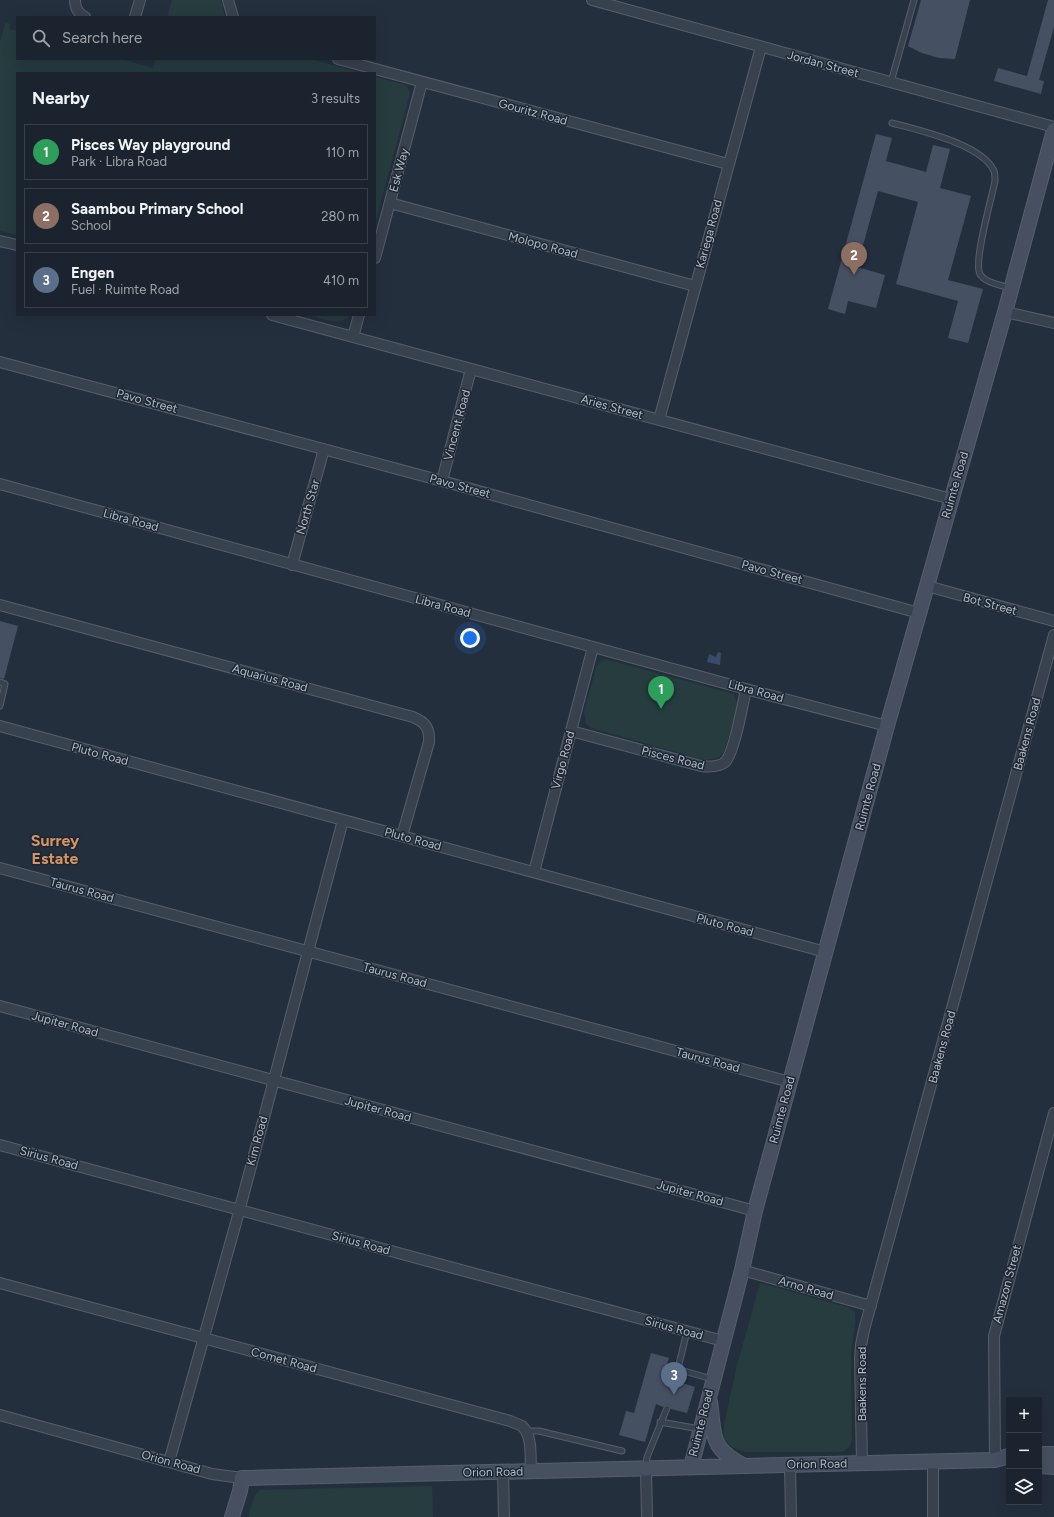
<!DOCTYPE html>
<meta charset="utf-8">
<style>
body{margin:0;font-family:Figtree,sans-serif;background:#282f3a;color:#f1f3f6}
.controls{position:absolute;right:12px;bottom:12px;display:grid;overflow:hidden;border-radius:0px;box-shadow:0 4px 16px #0002}
.controls button{width:36px;height:36px;display:grid;place-items:center;padding:0;border:0;border-bottom:1px solid #39404a;background:#1b232e;color:#f1f3f6;font:20px sans-serif}
.you{position:absolute;left:470px;top:638px;width:14px;height:14px;margin:-10px;border:3px solid #fff;border-radius:50%;background:#1a73e8;box-shadow:0 0 0 6px #1a73e833}
.badge{display:grid;place-items:center;width:26px;height:26px;border-radius:50%;background:#8ab4f8;color:#fff;font-size:13px;font-weight:700}
.pin{position:absolute;translate:-50% -33px;filter:drop-shadow(0 1px 2px #0008)}
.pin::after{content:'';position:absolute;top:21px;width:14px;height:12px;background:inherit;clip-path:polygon(0 0,100% 0,50% 100%)}
.list{margin:0;padding:0;list-style:none}
h2{display:flex;justify-content:space-between;align-items:center;height:52px;margin:0;padding:0 16px;font-size:17px}
h2 small{font-size:13px;font-weight:400;color:#a0a4aa}
.list li{display:grid;grid-template-columns:26px 1fr auto;gap:12px;align-items:center;box-sizing:border-box;height:56px;margin:0 8px 8px;padding:0 8px;border:1px solid #39404a;border-radius:0px}
.list b{display:block;font-size:15px;white-space:nowrap}
.list p{margin:0;font-size:13px;white-space:nowrap;color:#a0a4aa}
.list em{font-size:13px;font-style:normal;color:#a0a4aa}
.icon{flex:none;width:22px;height:22px;fill:none;stroke:currentColor;stroke-width:2;stroke-linecap:round;stroke-linejoin:round}
.map{position:relative;flex:none;width:1054px;height:1517px;overflow:hidden}
.search{position:absolute;background:#1b232e;box-shadow:0 4px 16px #0002;left:16px;top:16px;width:360px;height:44px;display:flex;align-items:center;gap:10px;box-sizing:border-box;padding:0 14px;border-radius:0px;color:#a0a4aa;font-size:15px}
.panel{position:absolute;background:#1b232e;box-shadow:0 4px 16px #0002;left:16px;top:72px;width:360px;height:244px;border-radius:0px}
.map>svg:first-child{display:block}
.green{fill:#263c3f}
.water{fill:#394c67}
.building{fill:#455162}
.lines{fill:none;stroke-linecap:round;stroke-linejoin:round}
.lane-casing{stroke:#565f6c;stroke-width:7}
.street-casing{stroke:#565f6c;stroke-width:12}
.secondary-casing{stroke:#565f6c;stroke-width:16}
.lane{stroke:#38414e;stroke-width:5}
.street{stroke:#38414e;stroke-width:10}
.secondary{stroke:#465061;stroke-width:14}
.labels{text-anchor:middle;dominant-baseline:central;stroke-width:3;stroke-linejoin:round;paint-order:stroke}
.street-label{font-size:12px;fill:#b4bcc9;stroke:#1d2633}
.district-label{font-size:16px;font-weight:bold;fill:#d59563;stroke:#1d2633}
</style>
<div class="map">
<svg width="1054" height="1517" viewBox="0 0 1054 1517">
<rect width="100%" height="100%" fill="#242f3e"/>
<path class="green" d="M172,0H221L225,17H167Z
M5,23L10,24L9,29L17,31V59H121L153,68L156,59H310L362,73H17V235L0,231V42Z
M375,77L405,85L408,88L410,93L375,224Z
M310,315H349C342,328 322,318 310,315Z
M605,659L734,694L738,706L724,752C719,759 713,759 704,760L591,728L586,724L584,712L596,668L600,662Z
M760,1283L847,1307L855,1312V1322L851,1356L852,1441L849,1447L843,1452H746L731,1447L724,1438V1425L736,1369Z
M432,1486L433,1517H248L255,1495L260,1490Z"/>
<path class="water" d="M718,652L721,653L720,665L707,662L709,654L716,657Z"/>
<path class="building" d="M921,0H970L955,59L939,58L922,53L908,46Z
M1048,0H1054V27L1039,80L1044,81L1041,94L994,81L998,68L1027,76Z
M876,134L892,138L886,161L926,172L933,145L950,149L940,188L971,196L948,280L983,289L968,343L948,338L958,301L896,284L918,202L878,191L857,267L885,275L876,308L848,301L845,314L828,309Z
M0,621L18,626L4,679L0,678Z
M651,1353L669,1358L663,1378L671,1380V1382L674,1385H676L679,1382L695,1387L687,1413L671,1409L670,1406L668,1404L665,1405L663,1407L656,1404L645,1442L619,1435L626,1411L634,1413Z"/>
<g class="lines">
<defs>
<path id="lane" d="M891,82L914,0
M892,123C918,130 982,144 994,171C995,174 995,178 995,181C992,197 973,262 980,274C985,283 1001,285 1010,288
M0,682L5,684L0,706
M677,1369L712,1379
M675,1381L687,1331
M660,1422L700,1429
M526,1431H539L622,1451
M646,1467L647,1457L667,1408"/>
<path id="street" d="M75,0C75,7 78,14 85,17
M228,0L233,17
M592,0L1054,127
M135,17L140,0
M338,59L728,164
M390,203L695,286
M0,241L17,245
M375,258L422,82
M1005,312L1054,323
M272,315L951,499
M353,337L359,315
M0,362L442,481L919,613
M659,420L761,47
M442,481L471,369
M0,484L746,689L887,726
M292,565L324,449
M927,586L1054,621
M0,605L413,717C425,722 430,728 429,742L402,836
M0,726L825,952
M571,731L701,766C709,767 719,767 725,762C734,754 743,703 746,689
M0,868L790,1082
M534,872L593,647
M0,1006L755,1211
M0,1145L723,1341
M742,1270L871,1306
M0,1283L510,1421C514,1423 518,1424 522,1426C533,1436 530,1458 531,1471
M0,1415L212,1474L242,1478
M995,1460L994,1336L1054,1113
M933,1461V1517
M169,1462L237,1219L343,820
M862,1463L860,1359L861,1345L864,1330L1054,635
M790,1464L791,1517
M646,1468L647,1517
M503,1471L504,1517"/>
<path id="secondary" d="M710,1402C715,1437 709,1447 744,1466
M1039,1454H1054
M1039,1466L1054,1467
M691,1467L742,1270L755,1211L790,1082L887,726L1005,312L1054,130
M232,1517L240,1491L242,1478L995,1460L1009,1456"/>
</defs>
<use href="#lane" class="lane-casing"/>
<use href="#street" class="street-casing"/>
<use href="#secondary" class="secondary-casing"/>
<use href="#lane" class="lane"/>
<use href="#street" class="street"/>
<use href="#secondary" class="secondary"/>
</g>
<g class="labels">
<g class="street-label">
<text transform="translate(823 64) rotate(15)">Jordan Street</text>
<text transform="translate(533 112) rotate(15)">Gouritz Road</text>
<text transform="translate(399 170) rotate(-75)">Esk Way</text>
<text transform="translate(709 234) rotate(-75)">Kariega Road</text>
<text transform="translate(543 245) rotate(15)">Molopo Road</text>
<text transform="translate(147 401) rotate(15)">Pavo Street</text>
<text transform="translate(612 407) rotate(15)">Aries Street</text>
<text transform="translate(457 425) rotate(-75)">Vincent Road</text>
<text transform="translate(955 485) rotate(-74)">Ruimte Road</text>
<text transform="translate(460 486) rotate(15)">Pavo Street</text>
<text transform="translate(308 507) rotate(-74)">North Star</text>
<text transform="translate(131 520) rotate(15)">Libra Road</text>
<text transform="translate(772 572) rotate(15)">Pavo Street</text>
<text transform="translate(990 604) rotate(15)">Bot Street</text>
<text transform="translate(443 606) rotate(15)">Libra Road</text>
<text transform="translate(270 678) rotate(15)">Aquarius Road</text>
<text transform="translate(756 691) rotate(15)">Libra Road</text>
<text transform="translate(1027 734) rotate(-75)">Baakens Road</text>
<text transform="translate(100 754) rotate(15)">Pluto Road</text>
<text transform="translate(673 758) rotate(14)">Pisces Road</text>
<text transform="translate(563 760) rotate(-75)">Virgo Road</text>
<text transform="translate(868 797) rotate(-75)">Ruimte Road</text>
<text transform="translate(413 839) rotate(15)">Pluto Road</text>
<text transform="translate(82 890) rotate(15)">Taurus Road</text>
<text transform="translate(725 925) rotate(15)">Pluto Road</text>
<text transform="translate(395 975) rotate(15)">Taurus Road</text>
<text transform="translate(65 1024) rotate(15)">Jupiter Road</text>
<text transform="translate(942 1047) rotate(-75)">Baakens Road</text>
<text transform="translate(708 1060) rotate(15)">Taurus Road</text>
<text transform="translate(378 1109) rotate(15)">Jupiter Road</text>
<text transform="translate(782 1110) rotate(-75)">Ruimte Road</text>
<text transform="translate(257 1141) rotate(-75)">Kim Road</text>
<text transform="translate(49 1158) rotate(15)">Sirius Road</text>
<text transform="translate(690 1193) rotate(15)">Jupiter Road</text>
<text transform="translate(361 1243) rotate(15)">Sirius Road</text>
<text transform="translate(1007 1284) rotate(-75)">Amazon Street</text>
<text transform="translate(806 1288) rotate(16)">Arno Road</text>
<text transform="translate(674 1328) rotate(15)">Sirius Road</text>
<text transform="translate(284 1360) rotate(15)">Comet Road</text>
<text transform="translate(862 1384) rotate(-90)">Baakens Road</text>
<text transform="translate(701 1423) rotate(-76)">Ruimte Road</text>
<text transform="translate(171 1462) rotate(15)">Orion Road</text>
<text transform="translate(817 1464) rotate(-1)">Orion Road</text>
<text transform="translate(493 1472) rotate(-1)">Orion Road</text>
</g>
<g class="district-label">
<text x="55" y="840">Surrey<tspan x="55" dy="18">Estate</tspan></text>
</g>
</g>
</svg>
<div class="controls">
<button>+</button>
<button>−</button>
<button><svg class="icon" aria-label="layers" viewBox="0 0 24 24"><path d="M12 4l9 5-9 5-9-5zM3 14l9 5 9-5"/></svg></button>
</div>
<div class="you"></div>
<div class="pin badge" style="left:661px;top:709px;background:#2e9e5b">1</div>
<div class="pin badge" style="left:854px;top:275px;background:#8d6e63">2</div>
<div class="pin badge" style="left:674px;top:1395px;background:#5c6f8a">3</div>
<div class="search"><svg class="icon" aria-label="search" viewBox="0 0 24 24"><circle cx="10" cy="10" r="6"/><path d="M15 15l6 6"/></svg>Search here</div>
<section class="panel">
<h2>Nearby<small>3 results</small></h2>
<ul class="list">
<li><span class="badge" style="background:#2e9e5b">1</span><div><b>Pisces Way playground</b><p>Park · Libra Road</p></div><em>110 m</em></li>
<li><span class="badge" style="background:#8d6e63">2</span><div><b>Saambou Primary School</b><p>School</p></div><em>280 m</em></li>
<li><span class="badge" style="background:#5c6f8a">3</span><div><b>Engen</b><p>Fuel · Ruimte Road</p></div><em>410 m</em></li>
</ul>
</section>
</div>
